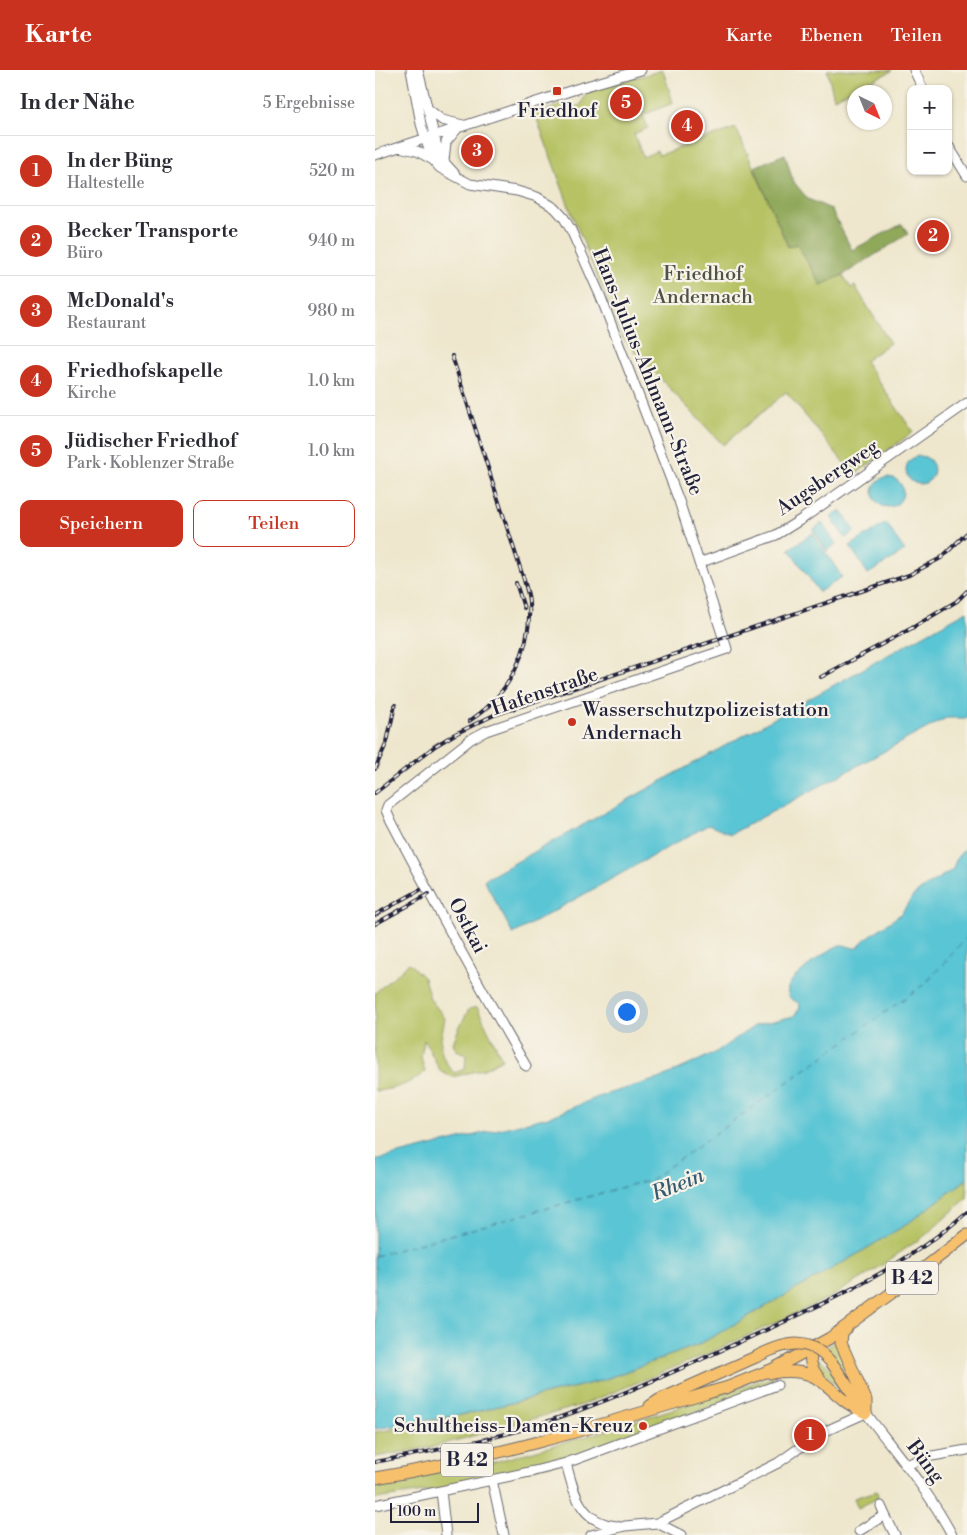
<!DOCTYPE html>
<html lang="de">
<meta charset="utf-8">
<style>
body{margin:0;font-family:"Libre Bodoni",serif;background:#f7f7f7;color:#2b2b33}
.controls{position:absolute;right:15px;top:15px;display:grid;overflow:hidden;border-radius:10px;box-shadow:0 1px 4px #0004}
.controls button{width:45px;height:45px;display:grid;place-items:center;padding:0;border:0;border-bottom:1px solid #e1e1e2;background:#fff;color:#2b2b33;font:25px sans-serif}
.compass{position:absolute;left:472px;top:15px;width:45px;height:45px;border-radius:50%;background:#fff;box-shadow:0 1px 4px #0004;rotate:137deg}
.scale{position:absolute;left:15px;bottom:12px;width:89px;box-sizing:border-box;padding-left:5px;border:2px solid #22223b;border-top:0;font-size:14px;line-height:18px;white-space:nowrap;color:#22223b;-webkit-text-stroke:4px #f7f3e8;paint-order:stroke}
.you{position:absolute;left:251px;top:941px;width:18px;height:18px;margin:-12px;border:4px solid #fff;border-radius:50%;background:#1a73e8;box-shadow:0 0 0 8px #1a73e833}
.badge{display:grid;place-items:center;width:32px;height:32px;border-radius:50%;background:#c8321e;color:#fff;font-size:16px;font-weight:700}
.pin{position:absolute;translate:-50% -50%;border:2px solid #fff;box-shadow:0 1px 5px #0006}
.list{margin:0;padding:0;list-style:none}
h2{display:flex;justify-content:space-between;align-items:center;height:65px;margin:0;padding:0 20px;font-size:21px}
h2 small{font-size:16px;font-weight:400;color:#7c7c81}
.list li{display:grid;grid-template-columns:32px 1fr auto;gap:15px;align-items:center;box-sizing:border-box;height:70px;padding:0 20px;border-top:1px solid #e1e1e2}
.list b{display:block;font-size:19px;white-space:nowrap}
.list p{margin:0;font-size:16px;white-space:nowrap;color:#7c7c81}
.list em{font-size:16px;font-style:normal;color:#7c7c81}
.actions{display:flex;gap:10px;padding:15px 20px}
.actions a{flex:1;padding:11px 0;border:1px solid #c8321e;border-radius:10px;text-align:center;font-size:18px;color:#c8321e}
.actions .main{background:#c8321e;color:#fff}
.map{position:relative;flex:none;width:592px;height:1465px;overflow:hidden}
header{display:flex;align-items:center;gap:30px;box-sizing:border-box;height:70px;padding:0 25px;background:#c8321e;color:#fff}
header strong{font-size:24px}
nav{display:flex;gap:28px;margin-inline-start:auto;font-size:18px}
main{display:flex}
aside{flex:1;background:#fff}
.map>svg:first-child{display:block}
.green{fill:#b6c264;stroke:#6c7250}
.forest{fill:#90a85a;stroke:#59654a}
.water{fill:#5ac5d4;stroke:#3e7488}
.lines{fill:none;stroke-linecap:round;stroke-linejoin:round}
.ferry{stroke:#365b71;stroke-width:1;stroke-dasharray:6 5;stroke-linecap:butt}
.minor-casing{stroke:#69676e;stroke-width:11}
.major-casing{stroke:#69676e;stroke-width:13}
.minor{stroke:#fff;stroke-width:9}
.major{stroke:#f7c06c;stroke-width:11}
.rail-casing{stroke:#22223b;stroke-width:4}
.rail{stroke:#f7f3e8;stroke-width:2;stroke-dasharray:5.5;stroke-linecap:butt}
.major-bridge-casing{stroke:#69676e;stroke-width:13;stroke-linecap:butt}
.major-bridge{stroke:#f7c06c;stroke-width:11}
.poi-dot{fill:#c8321e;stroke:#f7f3e8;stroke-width:2}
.labels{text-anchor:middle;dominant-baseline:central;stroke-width:4.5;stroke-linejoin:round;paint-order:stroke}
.shield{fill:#f7f3e8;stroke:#62616f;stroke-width:1}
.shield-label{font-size:19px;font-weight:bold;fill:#22223b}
.poi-label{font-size:20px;fill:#22223b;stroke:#f7f3e8}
.park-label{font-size:20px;fill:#4e5247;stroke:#f7f3e8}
.street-label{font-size:20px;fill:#22223b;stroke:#f7f3e8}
.water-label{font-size:21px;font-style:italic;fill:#365b71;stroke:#f7f3e8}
</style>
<header>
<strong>Karte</strong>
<nav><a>Karte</a><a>Ebenen</a><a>Teilen</a></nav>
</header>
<main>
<aside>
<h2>In der Nähe<small>5 Ergebnisse</small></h2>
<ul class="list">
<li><span class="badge">1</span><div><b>In der Büng</b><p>Haltestelle</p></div><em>520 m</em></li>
<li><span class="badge">2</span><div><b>Becker Transporte</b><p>Büro</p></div><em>940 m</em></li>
<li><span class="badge">3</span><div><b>McDonald's</b><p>Restaurant</p></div><em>980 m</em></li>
<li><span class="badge">4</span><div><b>Friedhofskapelle</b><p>Kirche</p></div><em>1.0 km</em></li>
<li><span class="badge">5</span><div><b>Jüdischer Friedhof</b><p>Park · Koblenzer Straße</p></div><em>1.0 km</em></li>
</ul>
<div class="actions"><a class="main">Speichern</a><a>Teilen</a></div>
</aside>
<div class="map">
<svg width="592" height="1465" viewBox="0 0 592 1465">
<rect width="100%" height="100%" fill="#f7f3e8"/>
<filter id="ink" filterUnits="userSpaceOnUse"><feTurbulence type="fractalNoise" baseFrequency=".02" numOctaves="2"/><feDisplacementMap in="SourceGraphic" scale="10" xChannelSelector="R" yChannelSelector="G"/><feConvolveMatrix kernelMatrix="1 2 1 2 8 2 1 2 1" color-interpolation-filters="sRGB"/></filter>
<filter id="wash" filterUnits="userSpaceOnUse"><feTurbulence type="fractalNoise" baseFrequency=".0096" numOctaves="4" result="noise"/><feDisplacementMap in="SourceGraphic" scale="20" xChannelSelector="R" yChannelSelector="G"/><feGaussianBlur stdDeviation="1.12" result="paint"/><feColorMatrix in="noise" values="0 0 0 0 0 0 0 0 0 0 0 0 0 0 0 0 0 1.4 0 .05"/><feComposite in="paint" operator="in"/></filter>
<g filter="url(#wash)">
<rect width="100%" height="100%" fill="#eee7cd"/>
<path class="green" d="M288,0L298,33L268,45L273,58L259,64L268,87L282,81L284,85L361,58L413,176L422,174L446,215L468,205L476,218L480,216L515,273L490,291L538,362L479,405L411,322L348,375L248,269L196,142L160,44L188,34L197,38L206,35L212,21Z
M452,0H516L517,1L459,28Z
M34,893L49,908L55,929L70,948C65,973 61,982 79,1003L90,999L91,984L81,980L78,973L84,958L94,939L102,937L127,989L109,999L78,1007L66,1002L49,970L46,987L50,1002C34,1015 20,1019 0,1021V923Z
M592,1109V1128L552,1164L494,1204L456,1227L335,1283L207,1335L58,1377L0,1387V1362L21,1359L96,1343L225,1311L323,1275L474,1189L532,1154Z
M463,1269L488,1330L449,1279Z
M439,1286C458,1295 470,1320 481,1337L442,1296Z
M397,1307V1314L188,1392L69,1419L0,1429V1412L112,1394L223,1363Z
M502,1421L503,1428L483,1438L479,1428Z"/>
<path class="forest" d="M410,84L418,111L433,129L456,139L477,180L527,154L533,164L468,205L446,215L422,174L413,177L379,97Z"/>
<path class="water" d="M531 400a14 14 0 1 1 28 0a14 14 0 1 1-28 0Z
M498 422a15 15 0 1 1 30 0a15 15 0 1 1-30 0Z
M466,440L480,461L470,468L456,447Z
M447,453L461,474L452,481L438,460Z
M511,453L530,481L493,504L475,476Z
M438,463L467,507L444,522L414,479Z
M592,541V648H571L356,764L333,755L138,864L109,810Z
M592,777V1109L532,1154L474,1189L323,1275L225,1311L96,1343L0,1359V1090L177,1046L228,1025L283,1009L314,995L341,982L381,955L419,946L425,938L424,933C419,930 414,930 413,924C412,920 413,916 415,913C421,904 455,878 465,875C471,874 476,879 483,878L489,870L526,844L537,827L545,820L577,800L583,786Z"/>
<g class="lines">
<path class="ferry" d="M0,1186L277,1109L551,913L592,867"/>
</g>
</g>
<g filter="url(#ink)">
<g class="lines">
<defs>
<path id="minor" d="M36,0L46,54L53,77L59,91L65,98L95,114L142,121L162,127L180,138L189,148L196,160L225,225L304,431L352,579L111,661L96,669L13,735L11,740L14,747C58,831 103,914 151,996
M43,0L63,81L69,92L80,104
M539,0L548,19
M53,39L67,50L88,55
M573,75L592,106
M24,77L42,81L58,90
M0,85L201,19L266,0
M69,91L71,72L82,59
M324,493L401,465L427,449L592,333
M191,1393C199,1423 205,1453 242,1456
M530,1395L557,1386L592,1380
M117,1410L129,1465
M66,1421L71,1465
M0,1435L159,1401L191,1393L402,1315
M506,1436L510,1445
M282,1453L306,1465
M484,1461L510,1445L520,1465
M216,1465L250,1456L282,1453L403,1393L444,1364L491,1343C521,1383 554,1421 577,1465"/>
<path id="major" d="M472,1257L467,1263L466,1273L491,1330V1343
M438,1278C433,1290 436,1298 444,1308
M459,1296L490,1342
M396,1303C453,1294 449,1326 491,1343
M275,1336L284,1330L383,1286
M0,1408C120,1388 236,1352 353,1317L398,1299L455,1268L522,1219L592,1165"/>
</defs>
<use href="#minor" class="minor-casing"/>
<use href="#major" class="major-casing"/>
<use href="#minor" class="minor"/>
<use href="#major" class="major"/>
<defs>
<path id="rail" d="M77,286L149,510C151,518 154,525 154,533C157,579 134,626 94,651
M141,513L149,538
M446,607L537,558L582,531L592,521
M0,699L12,672L20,635
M0,723L60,676L80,664L119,645L534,505L566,488L592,463
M0,845L45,820
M0,854L54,824
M0,1392C51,1382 102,1373 152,1358C230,1334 305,1299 380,1265C455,1231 530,1197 592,1142"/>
</defs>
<use href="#rail" class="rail-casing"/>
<use href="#rail" class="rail"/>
<defs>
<path id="major-bridge" d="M383,1286C413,1271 436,1266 459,1296"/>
</defs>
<use href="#major-bridge" class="major-bridge-casing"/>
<use href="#major-bridge" class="major-bridge"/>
</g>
</g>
<g class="poi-dot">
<rect x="177" y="16" width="10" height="10" rx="2.5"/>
<circle cx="197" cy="652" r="5"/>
<circle cx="268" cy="1356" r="5"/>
</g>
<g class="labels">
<g class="shield">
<rect x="511" y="1191.5" width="52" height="33" rx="4"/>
<rect x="66" y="1373.5" width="52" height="33" rx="4"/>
</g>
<g class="shield-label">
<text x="537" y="1208">B 42</text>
<text x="92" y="1390">B 42</text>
</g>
<g class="poi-label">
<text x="182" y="41">Friedhof</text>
<text x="207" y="640" text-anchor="start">Wasserschutzpolizeistation<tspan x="207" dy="23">Andernach</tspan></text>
<text x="258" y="1356" text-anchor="end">Schultheiss-Damen-Kreuz</text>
</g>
<g class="park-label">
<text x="328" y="204">Friedhof<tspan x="328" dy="23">Andernach</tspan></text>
</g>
<g class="street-label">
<text transform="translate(272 302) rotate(68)">Hans-Julius-Ahlmann-Straße</text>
<text transform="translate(453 408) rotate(-34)">Augsbergweg</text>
<text transform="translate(170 622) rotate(-19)">Hafenstraße</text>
<text transform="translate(92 856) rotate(62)">Ostkai</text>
<text transform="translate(550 1392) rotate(53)">Büng</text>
</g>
<g class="water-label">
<text transform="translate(303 1115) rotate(-22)">Rhein</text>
</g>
</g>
</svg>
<div class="controls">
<button>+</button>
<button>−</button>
</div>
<svg class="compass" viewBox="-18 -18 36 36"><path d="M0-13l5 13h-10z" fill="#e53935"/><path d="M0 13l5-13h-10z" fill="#7c7c81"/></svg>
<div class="scale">100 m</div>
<div class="you"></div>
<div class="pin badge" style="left:435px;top:1365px">1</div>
<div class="pin badge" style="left:558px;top:166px">2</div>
<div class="pin badge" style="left:102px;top:81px">3</div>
<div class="pin badge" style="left:312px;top:56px">4</div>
<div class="pin badge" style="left:251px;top:33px">5</div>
</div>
</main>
